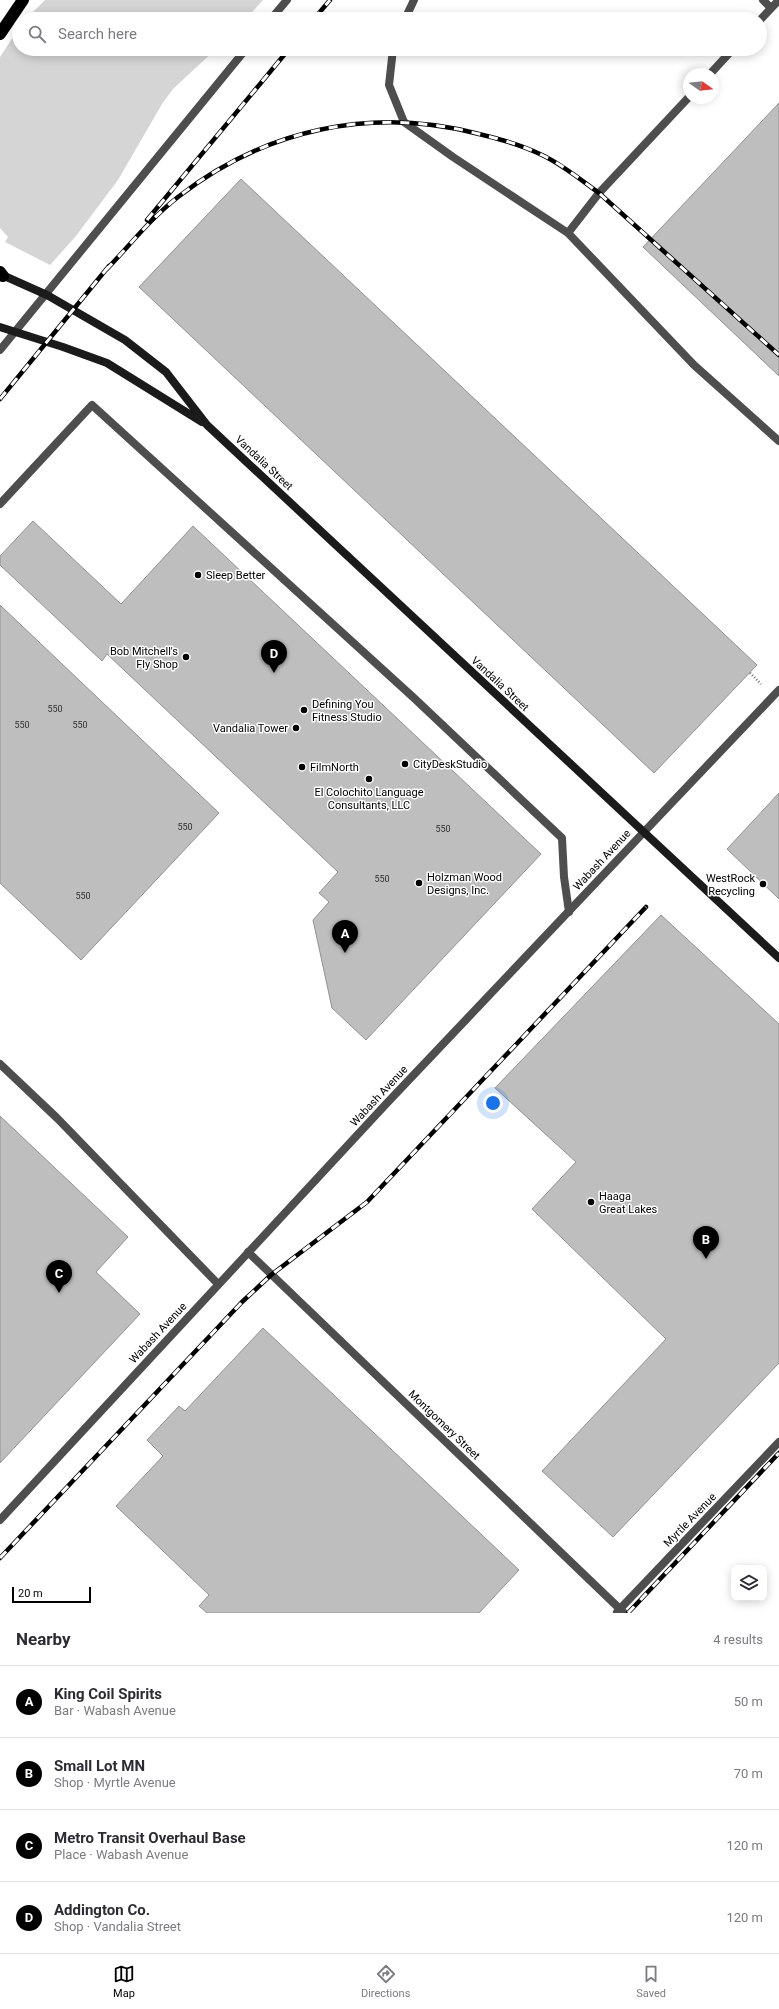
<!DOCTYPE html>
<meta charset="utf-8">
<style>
body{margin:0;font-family:Roboto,sans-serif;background:#f2f2f3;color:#2b2b33}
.controls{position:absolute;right:12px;bottom:12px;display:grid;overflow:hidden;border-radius:8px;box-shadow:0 2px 10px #0003}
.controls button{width:36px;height:36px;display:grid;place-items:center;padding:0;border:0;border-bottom:1px solid #e1e1e2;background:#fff;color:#2b2b33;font:20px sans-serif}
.compass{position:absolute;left:683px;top:68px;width:36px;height:36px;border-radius:50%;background:#fff;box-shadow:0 2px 10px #0003;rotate:104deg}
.scale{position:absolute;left:12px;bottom:10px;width:79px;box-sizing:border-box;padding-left:4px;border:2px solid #000;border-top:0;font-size:11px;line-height:14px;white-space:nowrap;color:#000;-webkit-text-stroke:3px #fff;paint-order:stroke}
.you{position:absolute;left:493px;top:1103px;width:14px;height:14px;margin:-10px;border:3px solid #fff;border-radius:50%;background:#1a73e8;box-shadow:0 0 0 6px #1a73e833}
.badge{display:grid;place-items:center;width:26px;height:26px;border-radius:50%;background:#000;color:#fff;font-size:13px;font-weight:700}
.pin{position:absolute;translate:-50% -33px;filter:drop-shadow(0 1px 2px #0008)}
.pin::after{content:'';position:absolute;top:21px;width:14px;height:12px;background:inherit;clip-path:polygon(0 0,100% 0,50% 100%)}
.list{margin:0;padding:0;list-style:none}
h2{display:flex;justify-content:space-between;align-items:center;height:52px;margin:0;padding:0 16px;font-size:17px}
h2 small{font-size:13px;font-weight:400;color:#7c7c81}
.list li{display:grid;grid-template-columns:26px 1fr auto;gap:12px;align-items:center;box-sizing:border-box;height:72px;padding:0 16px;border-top:1px solid #e1e1e2}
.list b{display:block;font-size:15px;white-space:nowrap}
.list p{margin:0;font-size:13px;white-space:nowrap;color:#7c7c81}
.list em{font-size:13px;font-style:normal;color:#7c7c81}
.icon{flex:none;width:22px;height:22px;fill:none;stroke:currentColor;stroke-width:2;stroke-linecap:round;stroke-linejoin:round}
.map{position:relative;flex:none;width:779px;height:1613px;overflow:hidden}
.search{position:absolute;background:#fff;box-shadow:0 2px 10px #0003;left:12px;right:12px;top:12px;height:44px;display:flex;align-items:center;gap:10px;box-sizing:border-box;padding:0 14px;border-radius:22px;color:#7c7c81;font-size:15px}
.sheet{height:340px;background:#fff}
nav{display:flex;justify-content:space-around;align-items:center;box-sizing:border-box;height:56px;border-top:1px solid #e1e1e2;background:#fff;font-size:11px;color:#7c7c81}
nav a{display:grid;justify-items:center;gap:2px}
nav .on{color:#000}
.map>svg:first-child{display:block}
.green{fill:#d5d5d5}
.building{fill:#bebebe;stroke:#929292}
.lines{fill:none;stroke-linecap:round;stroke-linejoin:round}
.path{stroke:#707070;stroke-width:2.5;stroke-dasharray:1 2;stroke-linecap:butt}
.service{stroke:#4e4e4e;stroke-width:8}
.minor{stroke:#4e4e4e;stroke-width:8}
.secondary{stroke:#1b1b1b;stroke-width:8}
.motorway{stroke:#000;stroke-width:12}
.rail-casing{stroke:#000;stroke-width:4.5}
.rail{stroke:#fff;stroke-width:3;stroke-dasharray:9;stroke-linecap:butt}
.poi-dot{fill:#000;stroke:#fff;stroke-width:1.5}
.labels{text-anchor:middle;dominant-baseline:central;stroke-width:3;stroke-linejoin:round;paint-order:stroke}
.number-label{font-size:9px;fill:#303030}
.street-label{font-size:11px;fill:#000;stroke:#fff}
.poi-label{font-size:11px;fill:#000;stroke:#fff;text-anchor:start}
</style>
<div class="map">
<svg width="779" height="1613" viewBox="0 0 779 1613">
<rect width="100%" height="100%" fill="#fff"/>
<path class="green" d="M45,0H263L246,19H26Z
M19,28V49H216L173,89L162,104L118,180L76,236L50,265L5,242L8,237L0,228V57Z"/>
<path class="building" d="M779,103V376L643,247Z
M241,179L757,665L654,773L139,287Z
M33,521L121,604L193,526L541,854L366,1040L332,1008L313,920L329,902L319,893L338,872L107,654L102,661L0,565V556Z
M0,605L219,813L81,960L0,883Z
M779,793V899L727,849Z
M661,915L779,1024V1363L613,1537L542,1471L666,1339L532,1209L576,1162L495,1088Z
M0,1116L128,1237L96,1272L140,1314L0,1463Z
M263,1328L519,1570L479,1613H207L199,1606L209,1595L116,1506L163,1456L147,1440L179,1406L185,1411Z"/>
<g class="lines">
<path class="path" d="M750,673L761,684"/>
<path class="service" d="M763,0L771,8
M271,19L287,0
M405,19L414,0
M760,20L779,0
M393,49L389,85L404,122L453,157L568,233L694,365L779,441
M710,74L733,49
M568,233L599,193L689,97
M0,350L246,49
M0,504L92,405L414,698L562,838L564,877L569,912
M643,833L779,690
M0,1064L57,1118L218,1284"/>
<path class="minor" d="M248,1252L624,1613
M0,1520L387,1103L643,833
M617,1612L779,1442"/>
<path class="secondary" d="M0,274L47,295L125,340L166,372L207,425L779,958
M0,327L63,347L107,363L202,422"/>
<path class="motorway" d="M0,34L23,0
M0,272L3,276"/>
<defs>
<path id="rail" d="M314,19L330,0
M147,220L289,49
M106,270C129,246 151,218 178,197C265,129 372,106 479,134C500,139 522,145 542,155C563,165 581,180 599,193L779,355
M0,399L109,266
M0,1558L242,1302L271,1275L367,1202L646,907
M628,1613L779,1453"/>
</defs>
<use href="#rail" class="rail-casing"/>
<use href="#rail" class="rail"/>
</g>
<g class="poi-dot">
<circle cx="198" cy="575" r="4"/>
<circle cx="186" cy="657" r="4"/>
<circle cx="304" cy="710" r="4"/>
<circle cx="296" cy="728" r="4"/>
<circle cx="405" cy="764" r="4"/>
<circle cx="302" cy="767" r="4"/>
<circle cx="369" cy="779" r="4"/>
<circle cx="419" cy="883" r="4"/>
<circle cx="763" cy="884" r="4"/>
<circle cx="591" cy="1202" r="4"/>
</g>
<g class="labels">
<g class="number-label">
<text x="55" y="709">550</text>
<text x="22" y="725">550</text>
<text x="80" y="725">550</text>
<text x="185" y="827">550</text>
<text x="443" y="829">550</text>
<text x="382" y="879">550</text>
<text x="83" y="896">550</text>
</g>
<g class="street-label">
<text transform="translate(264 463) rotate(43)">Vandalia Street</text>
<text transform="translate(500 684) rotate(43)">Vandalia Street</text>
<text transform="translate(602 860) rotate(-47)">Wabash Avenue</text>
<text transform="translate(379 1096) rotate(-47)">Wabash Avenue</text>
<text transform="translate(158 1333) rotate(-47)">Wabash Avenue</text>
<text transform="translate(444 1425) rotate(44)">Montgomery Street</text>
<text transform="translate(690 1520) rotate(-46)">Myrtle Avenue</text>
</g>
<g class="poi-label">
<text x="206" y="575">Sleep Better</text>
<text x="178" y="651" text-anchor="end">Bob Mitchell's<tspan x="178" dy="13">Fly Shop</tspan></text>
<text x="312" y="704">Defining You<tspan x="312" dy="13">Fitness Studio</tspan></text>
<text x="288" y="728" text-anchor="end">Vandalia Tower</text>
<text x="413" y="764">CityDeskStudio</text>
<text x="310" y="767">FilmNorth</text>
<text x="369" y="792" text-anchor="middle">El Colochito Language<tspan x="369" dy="13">Consultants, LLC</tspan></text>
<text x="427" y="877">Holzman Wood<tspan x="427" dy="13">Designs, Inc.</tspan></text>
<text x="755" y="878" text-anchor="end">WestRock<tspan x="755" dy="13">Recycling</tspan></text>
<text x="599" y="1196">Haaga<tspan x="599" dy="13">Great Lakes</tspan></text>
</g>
</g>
</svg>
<div class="controls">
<button><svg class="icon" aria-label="layers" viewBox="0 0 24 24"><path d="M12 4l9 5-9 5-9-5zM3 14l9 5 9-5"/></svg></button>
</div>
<svg class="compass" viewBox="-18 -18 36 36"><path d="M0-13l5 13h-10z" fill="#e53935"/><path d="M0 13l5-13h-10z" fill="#7c7c81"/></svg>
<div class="scale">20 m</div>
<div class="you"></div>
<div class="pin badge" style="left:345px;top:953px">A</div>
<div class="pin badge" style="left:706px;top:1259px">B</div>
<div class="pin badge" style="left:59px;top:1293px">C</div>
<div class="pin badge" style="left:274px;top:673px">D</div>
<div class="search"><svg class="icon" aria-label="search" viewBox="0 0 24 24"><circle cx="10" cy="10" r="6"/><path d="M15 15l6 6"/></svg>Search here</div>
</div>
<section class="sheet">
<h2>Nearby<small>4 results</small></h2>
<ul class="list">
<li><span class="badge">A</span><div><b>King Coil Spirits</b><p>Bar · Wabash Avenue</p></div><em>50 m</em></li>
<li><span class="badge">B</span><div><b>Small Lot MN</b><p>Shop · Myrtle Avenue</p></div><em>70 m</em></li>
<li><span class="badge">C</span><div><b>Metro Transit Overhaul Base</b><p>Place · Wabash Avenue</p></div><em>120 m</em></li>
<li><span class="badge">D</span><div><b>Addington Co.</b><p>Shop · Vandalia Street</p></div><em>120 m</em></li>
</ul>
</section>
<nav>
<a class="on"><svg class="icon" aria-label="map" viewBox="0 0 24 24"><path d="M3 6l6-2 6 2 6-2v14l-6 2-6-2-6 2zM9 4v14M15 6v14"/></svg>Map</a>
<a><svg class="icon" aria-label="directions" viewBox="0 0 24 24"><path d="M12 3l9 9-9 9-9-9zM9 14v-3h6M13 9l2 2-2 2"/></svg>Directions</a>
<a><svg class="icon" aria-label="saved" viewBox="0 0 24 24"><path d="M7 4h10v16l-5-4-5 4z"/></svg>Saved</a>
</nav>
